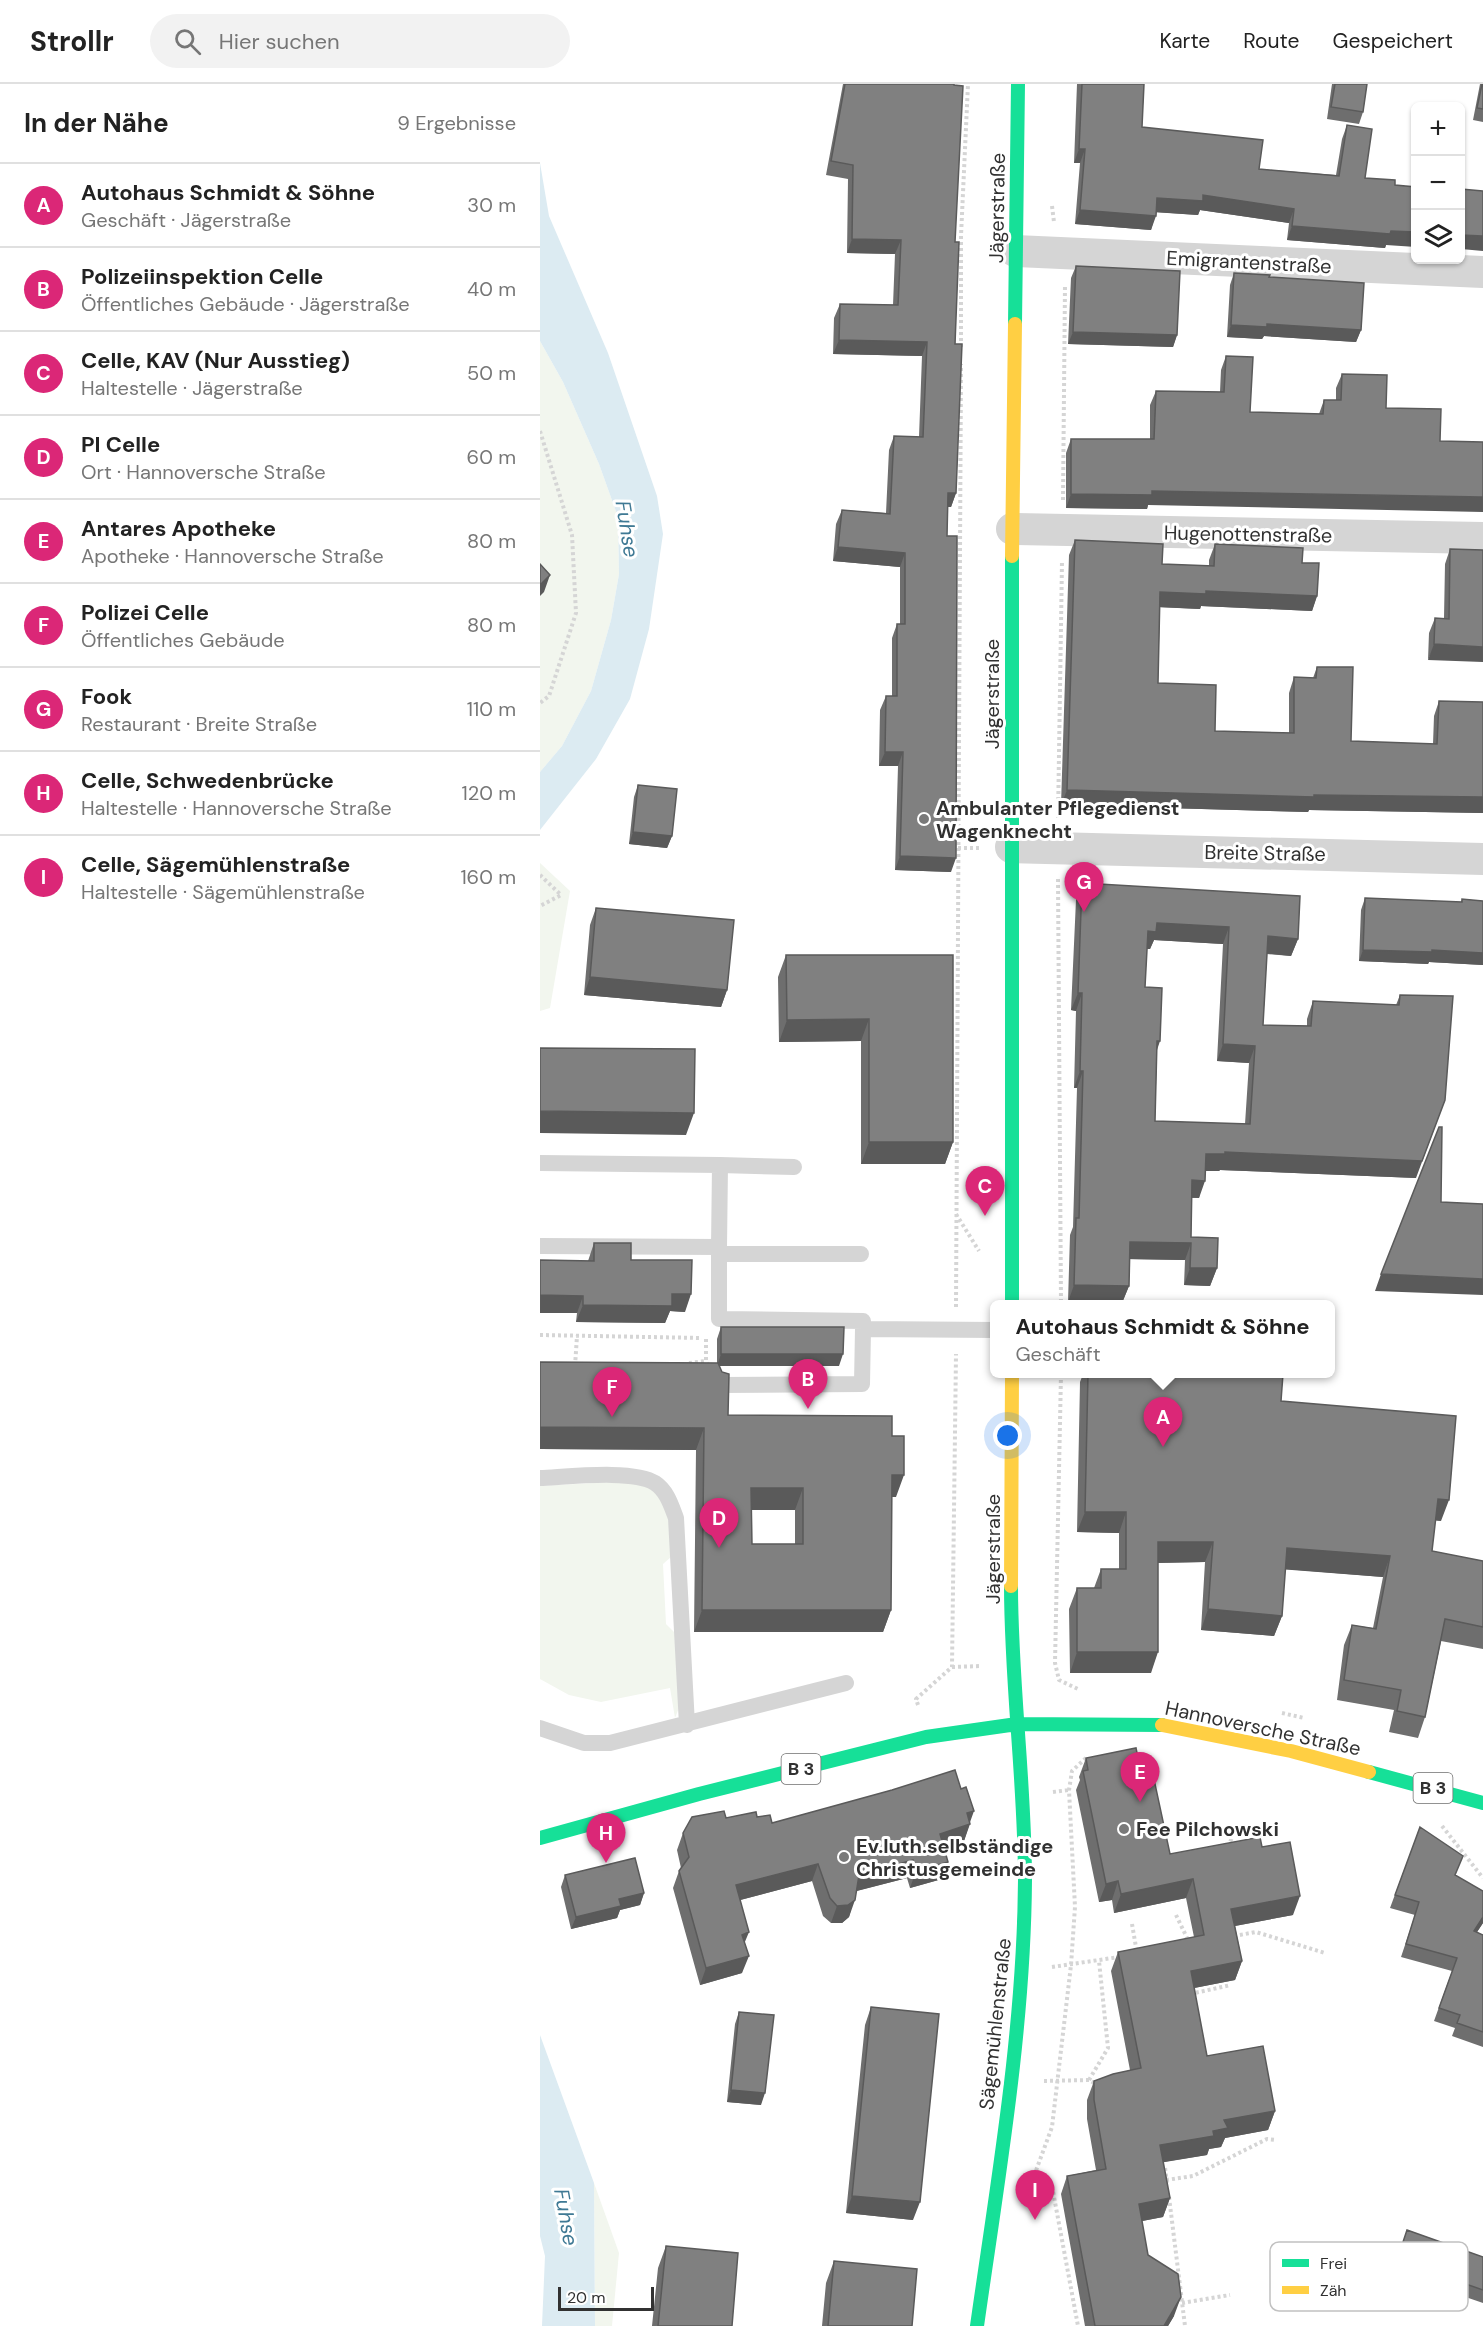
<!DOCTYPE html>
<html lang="de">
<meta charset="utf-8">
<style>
body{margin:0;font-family:"DM Sans",sans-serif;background:#f2f2f2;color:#222}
.controls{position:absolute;right:18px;top:18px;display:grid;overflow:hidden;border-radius:9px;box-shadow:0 2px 4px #0004}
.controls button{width:54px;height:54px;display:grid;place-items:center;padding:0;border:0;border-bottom:2px solid #e0e0e0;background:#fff;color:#222;font:30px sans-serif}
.scale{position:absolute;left:18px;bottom:15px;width:96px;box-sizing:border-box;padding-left:6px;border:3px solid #313131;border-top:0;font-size:16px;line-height:21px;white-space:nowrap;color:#313131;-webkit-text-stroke:4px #fff;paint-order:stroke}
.you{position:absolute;left:468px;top:1352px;width:21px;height:21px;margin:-15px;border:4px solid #fff;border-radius:50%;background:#1a73e8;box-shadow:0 0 0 9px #1a73e833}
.badge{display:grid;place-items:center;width:39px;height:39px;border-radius:50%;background:#db2777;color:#fff;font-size:20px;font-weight:700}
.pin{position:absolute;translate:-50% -50px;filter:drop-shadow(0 2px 3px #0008)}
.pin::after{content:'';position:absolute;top:32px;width:21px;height:18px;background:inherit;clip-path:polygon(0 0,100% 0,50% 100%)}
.popup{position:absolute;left:450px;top:1216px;width:345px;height:78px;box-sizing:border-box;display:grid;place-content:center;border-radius:9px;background:#fff;filter:drop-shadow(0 2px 4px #0005);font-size:20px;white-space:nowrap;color:#767676}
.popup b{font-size:22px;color:#222}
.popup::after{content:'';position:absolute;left:50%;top:100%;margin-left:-12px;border:12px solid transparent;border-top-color:#fff}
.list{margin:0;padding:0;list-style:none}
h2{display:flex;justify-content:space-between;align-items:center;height:78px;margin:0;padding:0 24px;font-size:26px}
h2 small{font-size:20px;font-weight:400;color:#767676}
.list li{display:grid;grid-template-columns:39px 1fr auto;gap:18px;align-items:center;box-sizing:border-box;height:84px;padding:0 24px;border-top:2px solid #e0e0e0}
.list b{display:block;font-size:22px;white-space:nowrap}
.list p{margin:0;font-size:20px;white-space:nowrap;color:#767676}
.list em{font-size:20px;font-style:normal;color:#767676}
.icon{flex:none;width:33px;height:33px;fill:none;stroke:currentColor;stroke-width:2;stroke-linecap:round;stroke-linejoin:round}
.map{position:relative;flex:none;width:943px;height:2242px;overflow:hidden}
header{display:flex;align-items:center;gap:36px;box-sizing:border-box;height:84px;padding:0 30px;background:#fff;border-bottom:2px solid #e0e0e0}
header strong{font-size:28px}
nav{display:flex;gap:33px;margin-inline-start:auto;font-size:21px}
.search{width:420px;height:54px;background:#f2f2f2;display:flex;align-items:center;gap:15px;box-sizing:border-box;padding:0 21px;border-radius:33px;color:#767676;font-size:22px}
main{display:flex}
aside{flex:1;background:#fff}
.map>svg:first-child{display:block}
.green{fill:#f2f6ee}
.water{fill:#dcebf2}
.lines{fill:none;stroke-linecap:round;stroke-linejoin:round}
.path{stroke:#d5d5d5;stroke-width:4;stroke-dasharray:3 3;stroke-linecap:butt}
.lane{stroke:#d5d5d5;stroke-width:16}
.street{stroke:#d5d5d5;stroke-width:32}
.fast{stroke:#16e098;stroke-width:14}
.slow{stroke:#ffcf43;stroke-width:14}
.wall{fill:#6e6e6e;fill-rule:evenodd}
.shaded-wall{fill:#5a5a5a}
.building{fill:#808080;stroke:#5a5a5a;stroke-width:1.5;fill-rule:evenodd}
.poi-dot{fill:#797979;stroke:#fff;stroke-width:2}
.labels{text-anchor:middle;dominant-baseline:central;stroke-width:6;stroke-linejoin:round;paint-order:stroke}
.shield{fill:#fff;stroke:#6f6f6f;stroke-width:1.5}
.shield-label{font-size:18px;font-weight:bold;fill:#313131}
.street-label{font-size:20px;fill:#313131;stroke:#fff}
.poi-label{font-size:20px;font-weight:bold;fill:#313131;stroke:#fff;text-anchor:start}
.water-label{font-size:21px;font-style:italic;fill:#3f7994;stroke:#fff}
.key{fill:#fff;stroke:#c1c1c1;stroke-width:1.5}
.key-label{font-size:16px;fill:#313131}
</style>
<header>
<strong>Strollr</strong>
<div class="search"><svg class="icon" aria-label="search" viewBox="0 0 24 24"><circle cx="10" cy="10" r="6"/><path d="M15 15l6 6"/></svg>Hier suchen</div>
<nav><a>Karte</a><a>Route</a><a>Gespeichert</a></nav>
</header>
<main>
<aside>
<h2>In der Nähe<small>9 Ergebnisse</small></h2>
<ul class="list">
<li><span class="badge">A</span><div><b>Autohaus Schmidt &amp; Söhne</b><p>Geschäft · Jägerstraße</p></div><em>30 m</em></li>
<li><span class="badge">B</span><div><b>Polizeiinspektion Celle</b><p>Öffentliches Gebäude · Jägerstraße</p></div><em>40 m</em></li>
<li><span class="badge">C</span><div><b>Celle, KAV (Nur Ausstieg)</b><p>Haltestelle · Jägerstraße</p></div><em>50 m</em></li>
<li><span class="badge">D</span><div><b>PI Celle</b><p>Ort · Hannoversche Straße</p></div><em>60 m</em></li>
<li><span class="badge">E</span><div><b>Antares Apotheke</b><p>Apotheke · Hannoversche Straße</p></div><em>80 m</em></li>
<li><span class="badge">F</span><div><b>Polizei Celle</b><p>Öffentliches Gebäude</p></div><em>80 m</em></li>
<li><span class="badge">G</span><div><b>Fook</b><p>Restaurant · Breite Straße</p></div><em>110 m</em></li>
<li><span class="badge">H</span><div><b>Celle, Schwedenbrücke</b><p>Haltestelle · Hannoversche Straße</p></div><em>120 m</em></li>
<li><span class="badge">I</span><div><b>Celle, Sägemühlenstraße</b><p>Haltestelle · Sägemühlenstraße</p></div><em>160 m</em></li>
</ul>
</aside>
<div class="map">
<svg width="943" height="2242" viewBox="0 0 943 2242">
<rect width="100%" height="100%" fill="#fff"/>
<path class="green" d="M0,257L23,298L59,380L78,433L79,490L71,536L51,607L22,662L0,688Z
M0,779L30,807L10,924L0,927Z
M90,1397C95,1399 102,1400 108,1403C131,1415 130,1449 132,1472L123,1480L126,1540L135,1549L142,1616L135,1634L130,1604L61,1618L29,1611L0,1595V1402Z
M54,2099L79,2169L72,2242H55Z"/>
<path class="water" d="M0,79L9,132L68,269L117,412L123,450L109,545L90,615L56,675L0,746V688L22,662L51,607L71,536L79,490L78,433L59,380L23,298L0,257Z
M0,1951L54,2099L55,2242H2L5,2172L0,2152Z"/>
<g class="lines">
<path class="path" d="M512,122L514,138
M421,263V152L428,0
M0,347L32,451L36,529L9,612L0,619
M523,416L525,201
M518,734L522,477
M418,764H441
M0,791L21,811L0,822
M518,795L521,1220
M416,1130L439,1167
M416,1223L421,280
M0,1251L162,1254
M166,1255V1277L169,1282
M149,1279L166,1277
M35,1282L37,1252
M521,1290L515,1579L519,1596L540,1606
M412,1583L442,1582
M378,1621L376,1615L412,1583L416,1270
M742,1629L764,1634
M513,1708L529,1706
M902,1742L943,1794
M688,1763L695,1746
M636,1831L649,1858
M592,1840L597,1869
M694,1852L716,1848L785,1869
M512,1883L579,1873
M650,1910L691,1901
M549,1996L568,1964L559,1877
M504,1997L549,1996L556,2000
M620,2084L625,2083L627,2100
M494,2092L512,2043L531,1881L535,1823L529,1706L532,1687L547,1673
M626,2096L653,2092L727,2055L736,2056
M512,2102L538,2242
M629,2113L645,2242
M642,2219L690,2211"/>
<path class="lane" d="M0,1079L180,1081L179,1163
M180,1081L254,1083
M0,1162L179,1163V1235L323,1237V1245L455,1246
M179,1170H321
M180,1301L322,1300L323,1245
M0,1394C26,1393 94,1385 115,1399C127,1407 131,1421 136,1434L147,1641
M0,1644L44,1659H70L306,1599"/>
<path class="street" d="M475,167L943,188
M472,445L943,454
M471,763L943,775"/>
<path class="fast" d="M475,240L478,0
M472,472V1220
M829,1688L943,1719
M0,1754L159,1710L386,1653L477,1640L622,1641
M437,2242C458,2094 484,1946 485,1796C485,1698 471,1600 471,1502"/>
<path class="slow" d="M472,472L475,240
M471,1502L472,1290
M622,1641L751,1667L829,1688"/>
</g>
<path class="wall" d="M303,0H414L416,409L411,423H408L407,452L411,788L355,786L358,682H339L340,626L346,612H352V554L357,540H360V483L293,477L296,440L302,426L346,429L349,366L354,352L379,353L382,272L293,270L294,234L300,220L353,221L355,170L307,169L308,95L286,91Z
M537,0H604L602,43L719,85L796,91L802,55L807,41L825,94L846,161L845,164L747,156L749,139L660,126L658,131L616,128L611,146L535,140L540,79H534Z
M792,0H827L823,28L819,40L787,35Z
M940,0H943V38L933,36Z
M536,182L637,251L633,263L528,260L531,194Z
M694,189L729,193L821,246L816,258L724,252L722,255L687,253L690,201Z
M686,272L710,328L779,330L784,316H796V304L802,290L846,324L608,421L607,425L526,424V369L531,355H610V321L616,307L680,308L681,286Z
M535,456L622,480L669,482V476L675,460L762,479L777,512L772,527L661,522L660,525L620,523L618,599L675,647L749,649V609L754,593L773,594L777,583L811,657L893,660L894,632L899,617L943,729L769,726L768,728L521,721L529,471Z
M910,465L943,466L888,576L889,549L895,534H904L905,480Z
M98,701L132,752L127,764L89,760L94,713Z
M542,799L758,855L751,872L727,870L723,941L767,942V935L773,917L856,921L860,911L876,1094L680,1086L679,1087H665L659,1114H652L651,1153L677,1184L670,1202L644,1201L645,1176L589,1175V1202L582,1219L528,1218L530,1151L533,1143L537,1004H534L536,927L531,926L536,816ZM614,856L683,860L677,977L709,979L705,1040L615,1037L617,968L605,903L607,865H610Z
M825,814L921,818L922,815L943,817V881L889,878L888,880L819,877L821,826Z
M56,824L187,906L181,923L44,911L50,841Z
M246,871H413V1058L405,1080H321V957L239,958L238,893Z
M54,1159L91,1176L145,1228L130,1227L125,1239L36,1238L37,1229H0V1176L48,1177Z
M181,1243L299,1282H179L188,1331L352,1352L356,1413H352L351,1526L343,1548H154L156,1366L0,1365V1278L177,1279V1255ZM211,1426H255V1460H212Z
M543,1290H743L741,1317L901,1437L895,1436L892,1467L943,1477V1565L901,1557L885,1633L878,1654L849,1648L854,1626L797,1616L804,1561L812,1541L833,1544L843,1493L745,1485L742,1532L734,1552L661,1546L665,1478L618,1479L611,1589H530L529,1525L537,1504H554L561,1485H579V1449L537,1448L540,1298Z
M546,1674H598L630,1770L722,1763L753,1831L695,1842L702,1877L695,1896L654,1904L667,1972L735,2027L728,2046L685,2054L681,2063L669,2065L667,2071L623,2078L630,2114L623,2133L602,2137L608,2171L634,2232L628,2242H545L521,2110L527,2092L556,2086L547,2035V2016L554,1997L590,1986L571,1887L578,1868L654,1853L646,1814L574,1829L572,1816L559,1818L536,1706L540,1696L539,1693Z
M217,1733L232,1739L430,1738L424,1757L404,1764L402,1795L370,1804L367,1794L316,1807L309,1833L302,1839H291L283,1832L272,1797L200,1816L205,1859L202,1889L160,1901L133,1804L139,1787L141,1784L137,1766L143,1749L186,1734Z
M880,1743L916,1792L943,1807V1839L937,1848L943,1851V1963L912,1952L915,1944L894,1937L912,1887L861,1873L875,1831L850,1824Z
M25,1791L104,1809L100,1821L80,1826L77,1834L31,1845L21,1803Z
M331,1923L373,2136L306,2129L325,1941Z
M199,1928L221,2021L187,2018L195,1940Z
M867,2146L943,2173V2219L853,2188Z
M126,2162L192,2242H112L118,2184Z
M294,2177L372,2242H282L286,2199Z"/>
<path class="shaded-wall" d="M539,65H545L540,79H534Z
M663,111L754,125L749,139L660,126L658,131L612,128L617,114Z
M540,126L616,132L611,146L535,140Z
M752,142L876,148V163L846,161L845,164L747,156Z
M921,151L943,152V167L921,165Z
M312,155L361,156L355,170L307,169Z
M727,240L821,246L816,258L724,252L722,255L687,253L691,241Z
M533,248L637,251L633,263L528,260Z
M299,256L387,258L382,272L293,270Z
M612,407L943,413V428L608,421L607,425L526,424L531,410Z
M408,409H416L411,423H403Z
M298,463L365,469L360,483L293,477Z
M10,491L4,508L0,512V501Z
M666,507L777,512L772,527L661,522L660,525L615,523L620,508Z
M894,560L943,563V578L888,576Z
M345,668H363L358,682H339Z
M527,706L943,713V729L769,726L768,728L521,721Z
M93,748L132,752L127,764L89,760Z
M360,772L416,774L411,788L355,786Z
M617,839L689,843L683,860L614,856L610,865H602L608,847Z
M728,852L758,855L751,872L722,869Z
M823,866H892L943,869V881L889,878L888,880L819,877Z
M50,893L187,906L181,923L44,911Z
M538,909H542L536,927L531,926Z
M329,935L321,957L239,958L247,936Z
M617,957H620L614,975Z
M683,960L715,962L709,979L677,977Z
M540,987H543L537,1004H534Z
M905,1016L876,1094L680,1086L679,1087H659L666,1070L685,1068Z
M0,1027L154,1029L146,1051L0,1049Z
M329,1058H413L405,1080H321Z
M652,1096L665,1097L659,1114L646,1113Z
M590,1158L651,1159L645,1176L583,1175Z
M650,1184H677L670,1202L644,1201Z
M841,1190L943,1195V1211L835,1207Z
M534,1201L589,1202L582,1219L528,1218Z
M132,1210H151L145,1228L130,1227L125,1239L36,1238L43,1221Z
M0,1211L43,1212L37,1229H0Z
M181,1270H303L299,1282H177Z
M0,1343L164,1344L156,1366L0,1365Z
M352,1391H364L356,1413H344Z
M211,1404H263L255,1426H203Z
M898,1415L909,1416L901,1437L890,1436Z
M545,1428H586L579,1449L537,1448Z
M618,1458H673L665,1478L610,1479Z
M747,1464L850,1472L843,1493L739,1485Z
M668,1525L742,1532L734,1552L661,1546Z
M162,1526H351L343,1548H154Z
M537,1568H618L611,1589H530Z
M434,1727L429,1741L430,1740L424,1757L393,1767L400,1750L427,1729Z
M373,1776L367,1794L313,1808L319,1791Z
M408,1778L402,1795L370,1804L376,1787Z
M278,1780L272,1797L189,1819L196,1801Z
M653,1795L646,1814L574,1829L581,1810Z
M578,1797L572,1816L559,1818L566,1800Z
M104,1809L100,1821L80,1826L77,1834L31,1845L36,1833L79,1815Z
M760,1812L753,1831L684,1844L691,1825Z
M315,1816L309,1833L302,1839H291L297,1822Z
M943,1833V1839L929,1860L934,1847Z
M209,1848L202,1865V1851Z
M209,1872L202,1889L160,1901L166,1884Z
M702,1877L695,1896L644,1906L651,1887Z
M191,2006L225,2009L221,2021L187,2018Z
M735,2027L728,2046L685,2054L681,2063L669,2065L667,2071L613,2080L620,2061L673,2047L684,2036Z
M312,2112L380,2118L373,2136L306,2129Z
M630,2114L623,2133L592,2139L599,2120Z
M641,2213L634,2232L628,2242H624Z"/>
<path class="building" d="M305,0H414V1L423,2L415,158H419L415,260H422L416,409H408L407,452H417L416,774L360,772L363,668H345L346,612H357V540H365V469L298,463L302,426L350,430L354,352L383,353L387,258L299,256L300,220L358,221L361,156L312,155L313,81L291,77Z
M542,0H604L602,43L723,56L719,85L799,92L807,41L832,45L825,94L855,96V101L876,103V148L851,147L850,150L752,142L754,125L663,111V117L617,114L616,132L540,126L545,65H539Z
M795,0H827L823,28L791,23Z
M942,0H943V25L937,24Z
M921,105L943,107V152L921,151Z
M536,182L640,187L637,251L533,248Z
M694,189L730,191L729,193L824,199L821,246L727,240V243L691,241Z
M686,272L713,273L710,328L783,330L784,316H801L802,290L847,291L846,324L901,325L900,357L943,358V413L612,407V411L531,410V355H614L616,307L684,308Z
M535,456L623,460L622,480L674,482L675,460L763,464L762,479H779L777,512L666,507V510L620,508L618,599L676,601L675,647L754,649V593L776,594L777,583H813L811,657L897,660L899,617L943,618V713L774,711V713L527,706Z
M910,465L943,466V563L894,560L895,534L909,535Z
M0,480L10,491L0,501Z
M98,701L137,705L132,752L93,748Z
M542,799L760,812L758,855L728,852L723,941L771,942L773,917L859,921L860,911L913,912L905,1016L882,1077L685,1068V1070H666L665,1097L652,1096L651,1153L678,1154L677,1184H650L651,1159L590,1158L589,1202L534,1201L536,1134H539L543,987H540L542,909H538ZM617,839L689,843L683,960L715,962L710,1040L615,1037L617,957H620L622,904L605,903L608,847L616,848Z
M825,814L922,818V815L943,817V869L892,866V868L823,866Z
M56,824L194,836L187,906L50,893Z
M246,871H413V1058H329V935L247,936Z
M0,964L155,965L154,1029L0,1027Z
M899,1043H902L901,1118L943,1120V1195L841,1190Z
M54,1159H91V1176H152L151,1210H132V1222L43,1221V1212L0,1211V1176L54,1177Z
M181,1243H304L303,1270H181Z
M0,1278L178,1279L182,1288L189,1290L188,1331L352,1332V1352H364V1391H352L351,1526H162L164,1344L0,1343ZM211,1404H263V1460H212Z
M548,1290H743L741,1317L916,1332L909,1416L898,1415L892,1467L943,1477V1543L905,1535L885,1633L857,1627L861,1606L804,1596L812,1541L836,1545L850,1472L747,1464L742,1532L668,1525L673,1458H618V1568H537V1504H561V1485H586V1428H545Z
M596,1664L598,1674L609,1672L630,1770L720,1753L722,1763L750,1758L760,1812L691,1825L702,1877L651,1887L667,1972L723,1962L735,2027L684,2036L688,2044L673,2047L674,2052L620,2061L630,2114L599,2120L608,2171L638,2190L641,2213L624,2242H555L527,2092L566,2085L554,2016V1997L573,1990L601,1984L578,1868L664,1851L653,1795L581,1810L578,1797L566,1800L543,1687L548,1686L546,1674Z
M415,1686L421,1705L426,1703L434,1727L427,1729L430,1740L400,1750L408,1778L376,1787L373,1776L319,1791L315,1816L308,1821L297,1822L290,1814L278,1780L196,1801L209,1848L202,1851L209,1872L166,1884L139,1787L149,1773L143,1749L152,1733L184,1727L186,1734L216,1728L217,1733L230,1731L232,1739L352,1706Z
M880,1743L923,1772L915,1791L943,1807V1833L934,1847L943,1851V1948L917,1939L920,1931L899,1924L917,1874L866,1860L879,1818L855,1811Z
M95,1774L104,1809L79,1815L81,1822L36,1833L25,1791Z
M331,1923L399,1930L380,2118L312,2112Z
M199,1928L234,1931L225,2009L191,2006Z
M867,2146L943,2173V2206L857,2176Z
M126,2162L198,2169L192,2242H118Z
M294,2177L377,2185L372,2242H288Z"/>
<g class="poi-dot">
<circle cx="384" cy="735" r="6"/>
<circle cx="584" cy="1745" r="6"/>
<circle cx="304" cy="1773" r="6"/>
</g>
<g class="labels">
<g class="shield">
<rect x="241.5" y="1670" width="39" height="30" rx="4.5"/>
<rect x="873.5" y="1689" width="39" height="30" rx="4.5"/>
</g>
<g class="shield-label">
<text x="261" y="1685">B 3</text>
<text x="893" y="1704">B 3</text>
</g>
<g class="street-label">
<text transform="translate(457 124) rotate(-89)">Jägerstraße</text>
<text transform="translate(709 178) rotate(3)">Emigrantenstraße</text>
<text transform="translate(708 450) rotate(1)">Hugenottenstraße</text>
<text transform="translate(452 610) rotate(-90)">Jägerstraße</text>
<text transform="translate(725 769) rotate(1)">Breite Straße</text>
<text transform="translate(453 1465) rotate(-90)">Jägerstraße</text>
<text transform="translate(723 1644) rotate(12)">Hannoversche Straße</text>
<text transform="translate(455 1940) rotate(-84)">Sägemühlenstraße</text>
</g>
<g class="poi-label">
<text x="396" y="724">Ambulanter Pflegedienst<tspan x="396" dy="23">Wagenknecht</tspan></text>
<text x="596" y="1745">Fee Pilchowski</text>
<text x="316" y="1762">Ev.luth.selbständige<tspan x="316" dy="23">Christusgemeinde</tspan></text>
</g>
<g class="water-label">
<text transform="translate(87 445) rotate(81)">Fuhse</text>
<text transform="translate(26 2133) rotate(80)">Fuhse</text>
</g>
</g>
<rect x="730" y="2158" width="198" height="69" rx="9" class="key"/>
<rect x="742" y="2175" width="27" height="8" fill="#16e098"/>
<rect x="742" y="2202" width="27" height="8" fill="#ffcf43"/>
<g class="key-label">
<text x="780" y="2185">Frei</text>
<text x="780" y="2212">Zäh</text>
</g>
</svg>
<div class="controls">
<button>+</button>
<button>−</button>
<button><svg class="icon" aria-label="layers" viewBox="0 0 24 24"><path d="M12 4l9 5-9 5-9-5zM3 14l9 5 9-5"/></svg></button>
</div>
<div class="scale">20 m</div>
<div class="you"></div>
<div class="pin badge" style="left:623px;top:1363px">A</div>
<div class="popup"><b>Autohaus Schmidt &amp; Söhne</b>Geschäft</div>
<div class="pin badge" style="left:268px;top:1325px">B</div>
<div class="pin badge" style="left:445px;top:1132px">C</div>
<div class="pin badge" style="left:179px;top:1464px">D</div>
<div class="pin badge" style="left:600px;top:1718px">E</div>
<div class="pin badge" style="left:72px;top:1333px">F</div>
<div class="pin badge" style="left:544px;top:828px">G</div>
<div class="pin badge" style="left:66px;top:1779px">H</div>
<div class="pin badge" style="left:495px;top:2136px">I</div>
</div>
</main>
